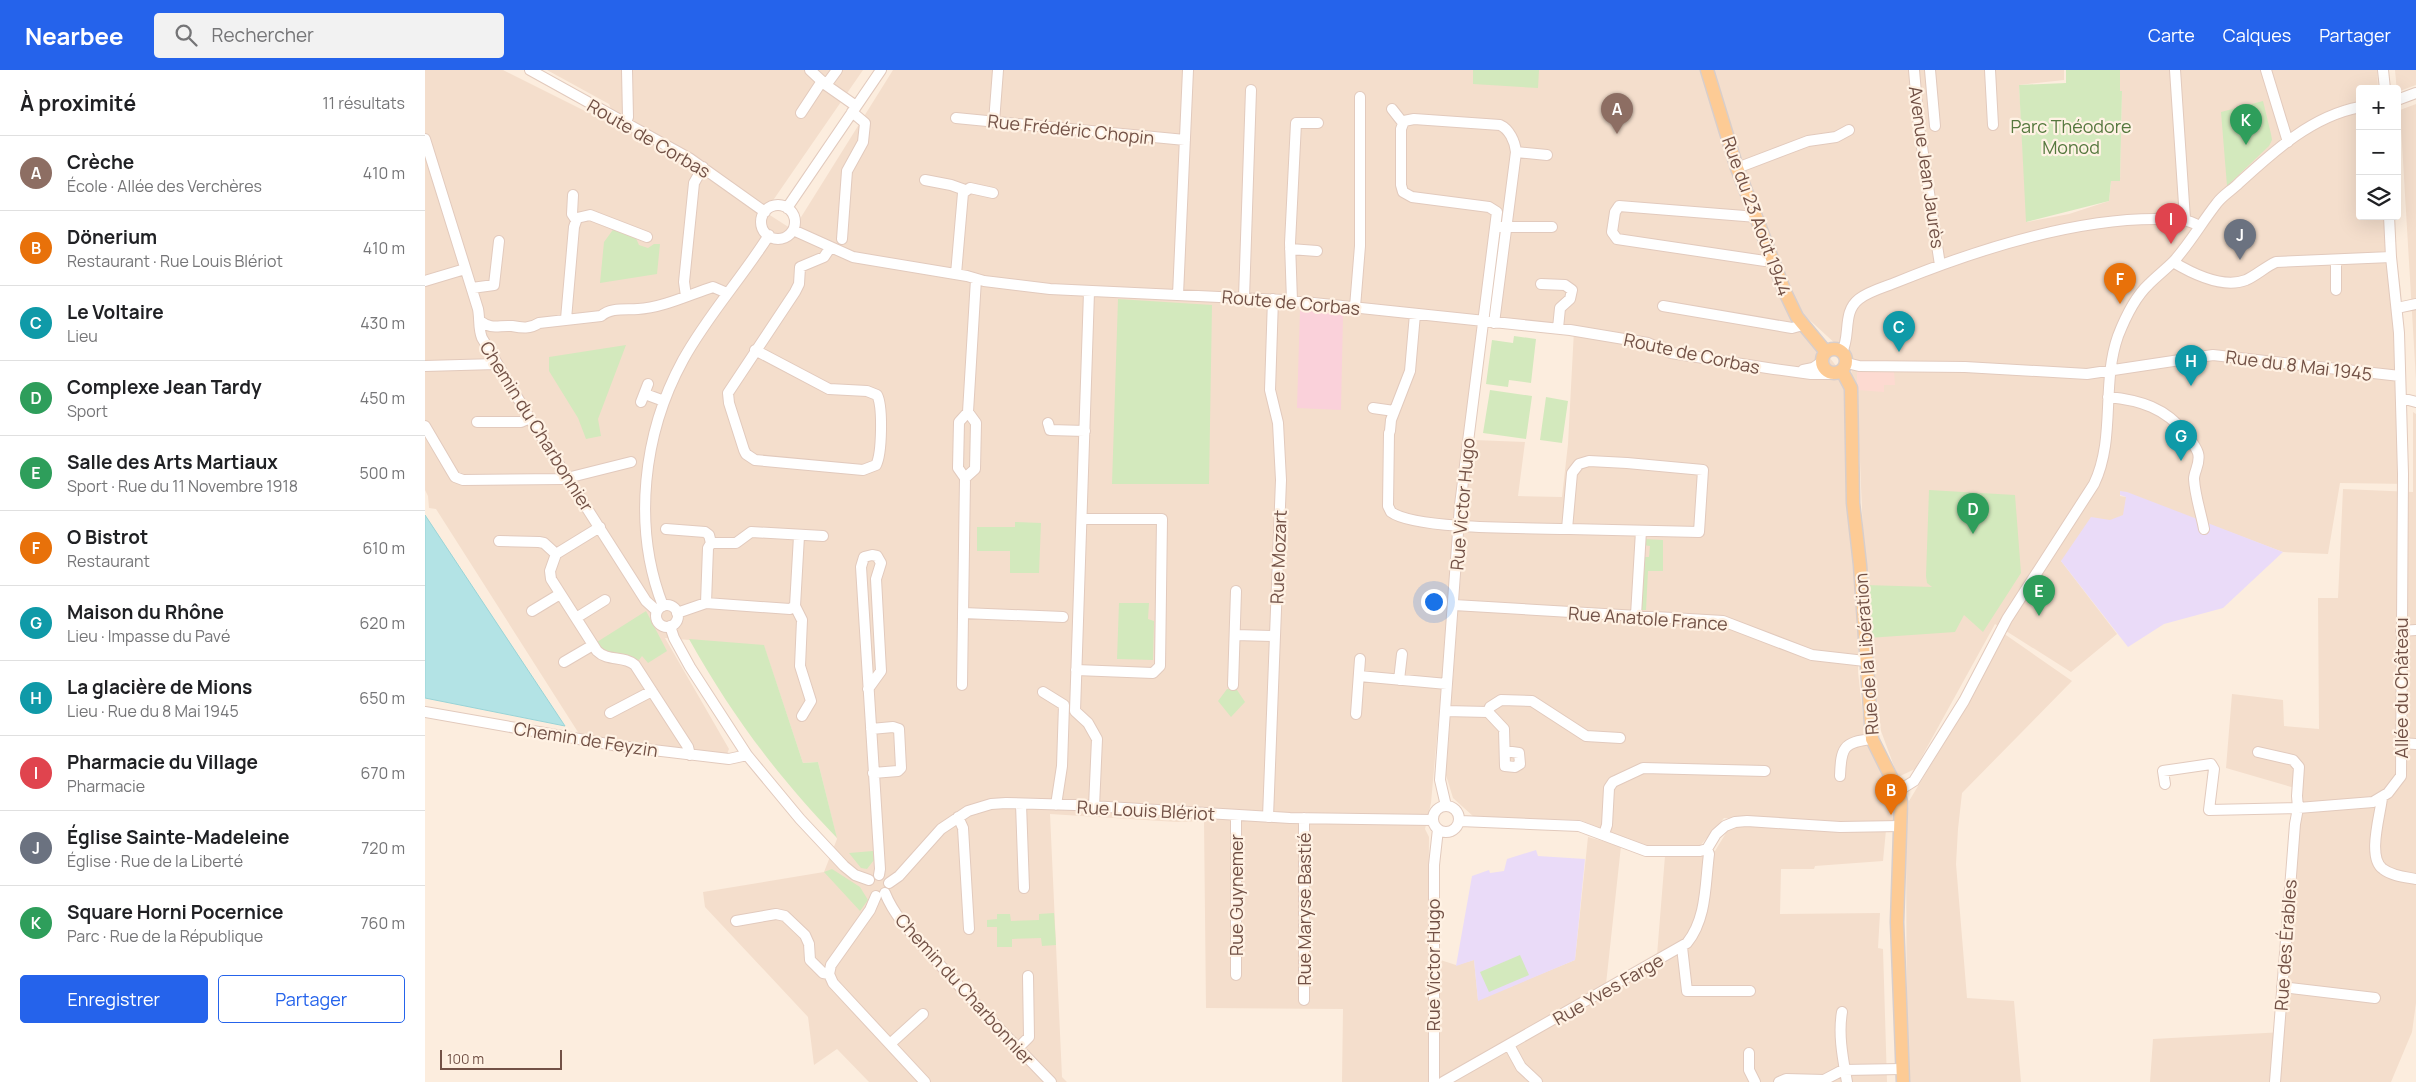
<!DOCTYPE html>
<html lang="fr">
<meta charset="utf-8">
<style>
body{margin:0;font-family:Manrope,sans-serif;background:#f2f2f2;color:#202124}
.controls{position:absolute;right:15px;top:15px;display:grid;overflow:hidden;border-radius:5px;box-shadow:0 5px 20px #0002}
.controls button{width:45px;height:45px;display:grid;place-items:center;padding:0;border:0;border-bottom:1px solid #e0e0e0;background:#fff;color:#202124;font:25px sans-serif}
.scale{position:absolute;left:15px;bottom:12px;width:122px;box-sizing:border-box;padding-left:5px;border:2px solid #725146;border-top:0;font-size:14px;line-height:18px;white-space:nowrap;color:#725146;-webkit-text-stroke:4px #fff2e4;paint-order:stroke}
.you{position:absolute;left:1008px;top:531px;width:18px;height:18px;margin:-12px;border:4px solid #fff;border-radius:50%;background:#1a73e8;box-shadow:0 0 0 8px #1a73e833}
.badge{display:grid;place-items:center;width:32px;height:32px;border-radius:50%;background:#2563eb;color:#fff;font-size:16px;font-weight:700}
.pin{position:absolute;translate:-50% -41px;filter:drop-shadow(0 1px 2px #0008)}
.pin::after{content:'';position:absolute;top:26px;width:18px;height:15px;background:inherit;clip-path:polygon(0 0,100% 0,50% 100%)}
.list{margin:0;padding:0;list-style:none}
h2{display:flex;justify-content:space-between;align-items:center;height:65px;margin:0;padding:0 20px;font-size:21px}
h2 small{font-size:16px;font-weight:400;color:#757577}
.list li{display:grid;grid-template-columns:32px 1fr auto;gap:15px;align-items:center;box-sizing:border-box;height:75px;padding:0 20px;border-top:1px solid #e0e0e0}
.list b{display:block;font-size:19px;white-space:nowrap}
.list p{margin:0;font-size:16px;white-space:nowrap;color:#757577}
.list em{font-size:16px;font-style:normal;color:#757577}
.actions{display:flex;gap:10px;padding:15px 20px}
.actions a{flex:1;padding:11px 0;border:1px solid #2563eb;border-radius:5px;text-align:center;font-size:18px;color:#2563eb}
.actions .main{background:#2563eb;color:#fff}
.icon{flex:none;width:28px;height:28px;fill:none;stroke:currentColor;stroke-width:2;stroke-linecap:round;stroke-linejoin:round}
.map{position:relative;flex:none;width:1991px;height:1012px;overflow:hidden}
header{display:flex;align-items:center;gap:30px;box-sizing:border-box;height:70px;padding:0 25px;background:#2563eb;color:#fff}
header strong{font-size:24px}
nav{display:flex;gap:28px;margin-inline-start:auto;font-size:18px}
.search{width:350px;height:45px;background:#f2f2f2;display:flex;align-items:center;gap:12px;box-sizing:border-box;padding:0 18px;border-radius:5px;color:#757577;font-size:19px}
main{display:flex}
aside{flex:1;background:#fff}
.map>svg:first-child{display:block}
.residential{fill:#f4decc}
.commercial{fill:#fddad1}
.education{fill:#eadbf8}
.medical{fill:#fad1da}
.green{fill:#d3e9bd}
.water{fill:#b3e3e5;stroke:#99d4d7}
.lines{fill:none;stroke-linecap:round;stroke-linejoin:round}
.minor-casing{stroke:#e2cabd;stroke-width:12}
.major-casing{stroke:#d8cecb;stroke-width:15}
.minor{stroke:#fff;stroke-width:10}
.major{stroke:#fdcb95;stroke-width:12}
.labels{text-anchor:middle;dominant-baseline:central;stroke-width:4.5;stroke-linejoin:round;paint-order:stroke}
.park-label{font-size:18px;fill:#55783e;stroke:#fff2e4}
.street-label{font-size:18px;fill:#725146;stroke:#fff2e4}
</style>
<header>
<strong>Nearbee</strong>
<div class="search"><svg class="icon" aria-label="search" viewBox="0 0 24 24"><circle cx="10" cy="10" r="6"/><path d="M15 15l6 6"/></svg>Rechercher</div>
<nav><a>Carte</a><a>Calques</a><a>Partager</a></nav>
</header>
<main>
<aside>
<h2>À proximité<small>11 résultats</small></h2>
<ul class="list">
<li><span class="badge" style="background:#8d6e63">A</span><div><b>Crèche</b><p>École · Allée des Verchères</p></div><em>410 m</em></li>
<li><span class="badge" style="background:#e8710a">B</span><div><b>Dönerium</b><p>Restaurant · Rue Louis Blériot</p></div><em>410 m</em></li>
<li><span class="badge" style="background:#0f9aa8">C</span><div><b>Le Voltaire</b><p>Lieu</p></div><em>430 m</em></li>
<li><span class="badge" style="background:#2e9e5b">D</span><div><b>Complexe Jean Tardy</b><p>Sport</p></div><em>450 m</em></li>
<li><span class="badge" style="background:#2e9e5b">E</span><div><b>Salle des Arts Martiaux</b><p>Sport · Rue du 11 Novembre 1918</p></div><em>500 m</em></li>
<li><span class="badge" style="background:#e8710a">F</span><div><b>O Bistrot</b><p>Restaurant</p></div><em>610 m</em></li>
<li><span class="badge" style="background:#0f9aa8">G</span><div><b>Maison du Rhône</b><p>Lieu · Impasse du Pavé</p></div><em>620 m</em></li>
<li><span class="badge" style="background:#0f9aa8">H</span><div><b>La glacière de Mions</b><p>Lieu · Rue du 8 Mai 1945</p></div><em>650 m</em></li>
<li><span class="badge" style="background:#e0444e">I</span><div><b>Pharmacie du Village</b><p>Pharmacie</p></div><em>670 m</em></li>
<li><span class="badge" style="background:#6b7280">J</span><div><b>Église Sainte-Madeleine</b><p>Église · Rue de la Liberté</p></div><em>720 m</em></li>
<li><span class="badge" style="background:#2e9e5b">K</span><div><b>Square Horni Pocernice</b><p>Parc · Rue de la République</p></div><em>760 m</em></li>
</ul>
<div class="actions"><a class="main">Enregistrer</a><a>Partager</a></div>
</aside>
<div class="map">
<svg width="1991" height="1012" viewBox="0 0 1991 1012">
<rect width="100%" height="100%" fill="#fcedde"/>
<path class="residential" d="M0,0H78L162,42L191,51L184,34L122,0H438L340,142L368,160L468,0H1277L1342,173L1389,268L1424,312L1434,539L1433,602L1440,665L1468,723L1470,752L1386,753L1299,748L1274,777L1220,776L1155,750L1049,747L1028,728L1021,705L1042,420L1049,370L1100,372L1093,426L1137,427L1143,374L1149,260L1053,255L1029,444L1016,620L1006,733L1000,759L1004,767L1003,886L1031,895L1049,890L1053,930L1150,890L1163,767L1196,776L1181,914L1232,885L1240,786L1290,781L1304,758L1323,754L1461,760L1458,791L1390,796L1389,799H1356L1355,844L1455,843L1453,878L1458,879L1462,1012H917L918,939L781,938L779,751L752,752L625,744L637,1007L642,1012H444L412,979L389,995L383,947L280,837L278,822L399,802L412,769L393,692L378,693L339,576L240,568L304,679L302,684L158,670L11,439L4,438L3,426L0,420Z
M1287,0H1639V10L1594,15L1602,152L1644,144L1684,131L1686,111H1695L1697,21H1695V0H1952L1953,19H1935V146H1966L1976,222L1984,414L1915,413L1903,484L1858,482L1695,421V426L1701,427L1700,447L1636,491L1692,564L1646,602L1570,554L1490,699L1473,707L1456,661L1447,590L1440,515L1435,391L1425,287L1378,244L1358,203L1315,89Z
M1970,0H1991V15L1972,22Z
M1991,34V310L1975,40Z
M1988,342L1991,344V933L1987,962L1966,1012H1725L1728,969L1859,962L1870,718L1801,698L1807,624L1858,630L1859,656L1894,659L1893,528H1913L1918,419L1988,422Z
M1578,563L1647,611L1537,723L1533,759L1531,794L1542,928L1589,931L1596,1012H1482L1481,754L1484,731L1527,660Z"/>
<path class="commercial" d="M1432,300H1469L1470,315H1459V322L1432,320Z"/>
<path class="education" d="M1695,421L1702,422L1858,482L1798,538L1739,554L1703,577L1636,491L1666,447L1685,450L1698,445L1701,427L1695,425Z
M1111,780L1113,786L1160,789L1150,890L1053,931L1049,890L1031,896L1047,806L1064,800L1065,803L1079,801L1082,789Z"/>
<path class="medical" d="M875,239L918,245L916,340L872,338Z"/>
<path class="green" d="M1048,0H1114L1113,18L1048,14Z
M1641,0H1695V21H1697L1695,111H1686L1684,131L1601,152L1594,15L1641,13Z
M1838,31L1846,64L1847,70L1844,76L1802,116L1796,42Z
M190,157L209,164L214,175L223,178L229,174H235L232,204L175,213L179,172Z
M693,229L787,235L784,414H687Z
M1089,266L1111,269L1106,313L1084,310L1083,317L1061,314L1067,270L1088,273Z
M201,275L173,349L176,366L161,369L153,348L124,301V287Z
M1065,320L1107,326L1101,369L1058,363Z
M1121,327L1143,331L1137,373L1115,370Z
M1504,420L1590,425L1596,503L1558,562L1539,545L1530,562L1443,568L1440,515L1507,517L1502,513L1501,506Z
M590,452L616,453L614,503H585V481H552V457H590Z
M1219,469L1238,470V501H1223L1221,540H1217L1214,534L1218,487H1224L1225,476L1218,475Z
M694,533H724L723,549L729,551L728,590L692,589Z
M221,541L242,581L223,593L217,586L214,590L182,585L172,576L174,575L172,572Z
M264,569L339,575L378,693L393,692L412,768C350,703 308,647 264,569Z
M802,619L812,620L820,632L806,647L793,631Z
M448,781L449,790L442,799L436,798L424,783Z
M407,799L435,817L443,830L435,841L399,802Z
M629,843L631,875L617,876L616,868L587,869V877H572V857H562V850L572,849V844H585L586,851L614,850V844Z
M1095,885L1104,905L1064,922L1055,902Z"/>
<path class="water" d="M0,445L140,656L0,628Z"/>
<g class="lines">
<defs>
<path id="minor" d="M105,0L264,88L340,142
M385,0L401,15L431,36
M1489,0L1494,57L1515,195
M1505,0L1510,56
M1565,0L1568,55
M1750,0L1760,149
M1841,0L1863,72
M1958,0L1960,19
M401,15L412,0
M1972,30L1991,23
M967,39L978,53
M376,43L397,11
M531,48L760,70
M569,52L573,0
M201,53L203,47L202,0
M0,69L53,239C55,249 53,258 57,268L107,352L221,531L232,541
M1091,82L1122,85
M1312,98L1383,71L1411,67L1424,60
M500,110L526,115L540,120
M148,125L147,144L151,150
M336 152a17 17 0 1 1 34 0a17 17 0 1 1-34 0Z
M362,138L456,0
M1332,147L1194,136L1190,142L1187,162L1192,169L1340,191L1348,189
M1074,157H1127
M368,160L428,187L542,206L559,211L625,219L860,230L1145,260L1223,273L1246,283L1349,299L1386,304H1407
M417,169L422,101L438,72L440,53L427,42
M865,179L892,181
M1911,190V220
M1748,192C1768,204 1798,219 1821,210C1832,205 1840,197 1851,192L1966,187
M531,204L538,123L545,118L568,123
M0,211L40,199
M1116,214L1140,215L1147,220L1145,229L1135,238L1133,258
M47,218L69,215L74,171
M664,222L650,641L663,653L672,669L669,737
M753,225L763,0
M261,226L259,212L269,113L278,97
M819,228L826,20
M867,231L865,173L871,53H893
M1238,236L1367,258L1378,255
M930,237L935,176V27
M1972,238L1991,234
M141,249L149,157L152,148L165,145L222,167
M55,251C67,260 73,255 87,256C97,258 105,259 114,253L176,246C186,237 201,240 213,239C237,238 266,224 288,217L302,223
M330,280L404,319L442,321L452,325C458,336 457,384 451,395L438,400L330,390L321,384L319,380L304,333L303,323L370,222L374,214L375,197L399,187L405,178
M1417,282C1426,265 1417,242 1434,229C1444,221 1460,217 1472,212C1551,180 1648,148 1734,149C1748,149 1761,148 1774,156
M1422,293L1434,296L1540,297L1662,304L1788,285L1975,306
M0,296L71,294
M1378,300L1388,298L1397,292
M220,324L239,331
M1683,327C1715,330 1741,338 1761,364C1765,370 1771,376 1773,383C1776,393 1769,401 1769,409C1770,426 1776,443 1779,459
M1976,328L1991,332
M216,332L223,314
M948,338L969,341
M52,352H96L105,348
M623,353L625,360L660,361
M0,356L27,402L30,407L38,410L138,409L206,392
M965,361L966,350L985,301L990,244
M964,363L963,436L966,442C990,460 1108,458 1144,459C1187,460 1230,461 1274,462L1278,400L1202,393L1164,391L1154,394L1147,403L1142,459
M540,408L550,399L551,353L543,342
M175,457L131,484L125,501L126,509L172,581C183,592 199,585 210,595L263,677L265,685
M241,459L280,462L284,465L286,473
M74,471L114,472L119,473L131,484
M281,533L283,478L286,473H311L326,462L398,466
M1029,535L1298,551L1387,585L1440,591
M231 546a11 11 0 1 1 22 0a11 11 0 1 1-22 0Z
M238,536C207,457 218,363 258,290C282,246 317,208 344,165
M370,536L377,550L375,596L386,631L377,646
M107,541L135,524
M252,543L281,533L365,539L370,536L374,466
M538,543L638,547
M1211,545L1216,461
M151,548L180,530
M245,556L249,568L265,597L322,685L375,749L419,796L430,805L444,810
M1976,561L1991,560
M810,565L850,566
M139,592L168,575
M651,600L728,603L735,596L737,449H657
M934,606L1022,614
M974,610L977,584
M537,615L540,408L533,398L534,352L543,342L551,209
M808,615L811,521
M443,619L456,601L451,509L456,493L452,486L447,485L439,487L436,497L455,799L454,805
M618,622L639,635L637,696L631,735
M1020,641L1063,642
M0,642L194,676L304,689L322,685
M185,643L227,621
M931,644L935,589
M446,659L468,657L474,659L476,698L473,701L448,703
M1975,673L1991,674
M1080,681L1094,683L1095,694L1090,697L1080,696L1079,659L1063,642L1065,637L1076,630L1107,631L1161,666L1195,668
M1833,682L1868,690L1874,697L1872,726L1873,738L1870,754L1850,1012
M1415,706C1416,678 1418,672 1447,669
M1740,714L1738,701L1786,694L1789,699L1784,740L1873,738L1948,732L1963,723L1976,706L1978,404L1974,263L1966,187L1964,146
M1473,721L1489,711L1539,631L1582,549L1669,414C1691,368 1676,314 1693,266C1700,248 1710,227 1724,214C1732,206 1741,199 1749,191C1765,173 1777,152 1792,133C1798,125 1807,120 1814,113C1849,81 1887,46 1935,37
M1957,728C1955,746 1942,788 1958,799C1967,806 1980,807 1991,809
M596,734L599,818
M1008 749a13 13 0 1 1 26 0a13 13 0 1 1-26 0Z
M1021,736L1015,710L1035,435L1072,142L1064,137L987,127L978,122L976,115V59L979,51L989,49L1075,55C1084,59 1090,71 1091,82L1069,253
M811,745V905
M533,747L538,758L544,859
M843,747L856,410L853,353L845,320L848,229
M879,748V930
M1035,751L1154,756L1221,781H1275L1282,779L1291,764L1300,756L1310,752L1322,751L1415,757L1476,756
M1179,764L1182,755L1184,718L1188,712L1218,698L1340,701
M464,813L474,806L516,759L543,741L566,734L581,733L650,735L865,748L1008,750
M460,823C470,848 490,867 508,887C546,930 586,971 626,1012
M451,826L445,840L406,895L404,904L408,913L500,1012
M311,851L351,844L360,846L380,865L384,874L385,890L398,903L404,904
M1257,877L1262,921H1325
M1857,917L1950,928
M1417,942C1413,965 1418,989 1422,1012
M465,974L498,944
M1084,975L1096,997L1112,1012
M593,978L604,967L603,906
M1324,983V1000L1330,1012
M1009,1012V795L1013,759
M1018,1012L1262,873C1282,848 1280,814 1284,784L1282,779
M1354,1012L1361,1009L1399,1010L1418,1000L1477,999"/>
<path id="major" d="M1282,0L1312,98L1360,222L1372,247L1401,282
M1397 291a12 12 0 1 1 24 0a12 12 0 1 1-24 0Z
M1417,301L1426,318L1428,433L1435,495L1447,669L1473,721L1476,732L1472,852L1478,1012"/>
</defs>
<use href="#minor" class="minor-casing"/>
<use href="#major" class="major-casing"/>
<use href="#minor" class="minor"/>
<use href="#major" class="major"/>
</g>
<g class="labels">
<g class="park-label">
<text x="1646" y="56">Parc Théodore<tspan x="1646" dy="21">Monod</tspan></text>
</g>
<g class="street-label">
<text transform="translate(646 59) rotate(6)">Rue Frédéric Chopin</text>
<text transform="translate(224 68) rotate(30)">Route de Corbas</text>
<text transform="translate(1502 97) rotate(82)">Avenue Jean Jaurès</text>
<text transform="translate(1332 146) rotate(70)">Rue du 23 Août 1944</text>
<text transform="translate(866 232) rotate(5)">Route de Corbas</text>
<text transform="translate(1267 283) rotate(12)">Route de Corbas</text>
<text transform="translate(1874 295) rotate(7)">Rue du 8 Mai 1945</text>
<text transform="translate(112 356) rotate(58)">Chemin du Charbonnier</text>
<text transform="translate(1037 434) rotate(-85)">Rue Victor Hugo</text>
<text transform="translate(853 487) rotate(-88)">Rue Mozart</text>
<text transform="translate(1223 548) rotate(4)">Rue Anatole France</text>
<text transform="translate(1441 584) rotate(-94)">Rue de la Libération</text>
<text transform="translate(1976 618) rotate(-90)">Allée du Château</text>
<text transform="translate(161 669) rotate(9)">Chemin de Feyzin</text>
<text transform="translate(721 740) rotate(3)">Rue Louis Blériot</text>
<text transform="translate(811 825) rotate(-90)">Rue Guynemer</text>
<text transform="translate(879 839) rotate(-90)">Rue Maryse Bastié</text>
<text transform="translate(1860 875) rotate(-86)">Rue des Érables</text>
<text transform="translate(1008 895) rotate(-90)">Rue Victor Hugo</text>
<text transform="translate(540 919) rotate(48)">Chemin du Charbonnier</text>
<text transform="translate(1183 919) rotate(-30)">Rue Yves Farge</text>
</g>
</g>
</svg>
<div class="controls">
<button>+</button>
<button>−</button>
<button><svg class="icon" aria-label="layers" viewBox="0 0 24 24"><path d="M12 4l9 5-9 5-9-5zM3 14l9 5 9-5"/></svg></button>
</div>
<div class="scale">100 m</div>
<div class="you"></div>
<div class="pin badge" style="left:1192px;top:64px;background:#8d6e63">A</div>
<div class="pin badge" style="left:1466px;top:745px;background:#e8710a">B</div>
<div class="pin badge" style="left:1474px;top:282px;background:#0f9aa8">C</div>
<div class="pin badge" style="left:1548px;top:464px;background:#2e9e5b">D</div>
<div class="pin badge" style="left:1614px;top:546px;background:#2e9e5b">E</div>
<div class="pin badge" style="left:1695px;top:234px;background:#e8710a">F</div>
<div class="pin badge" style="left:1756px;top:391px;background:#0f9aa8">G</div>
<div class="pin badge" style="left:1766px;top:316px;background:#0f9aa8">H</div>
<div class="pin badge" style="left:1746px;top:174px;background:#e0444e">I</div>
<div class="pin badge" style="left:1815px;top:190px;background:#6b7280">J</div>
<div class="pin badge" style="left:1821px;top:75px;background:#2e9e5b">K</div>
</div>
</main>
